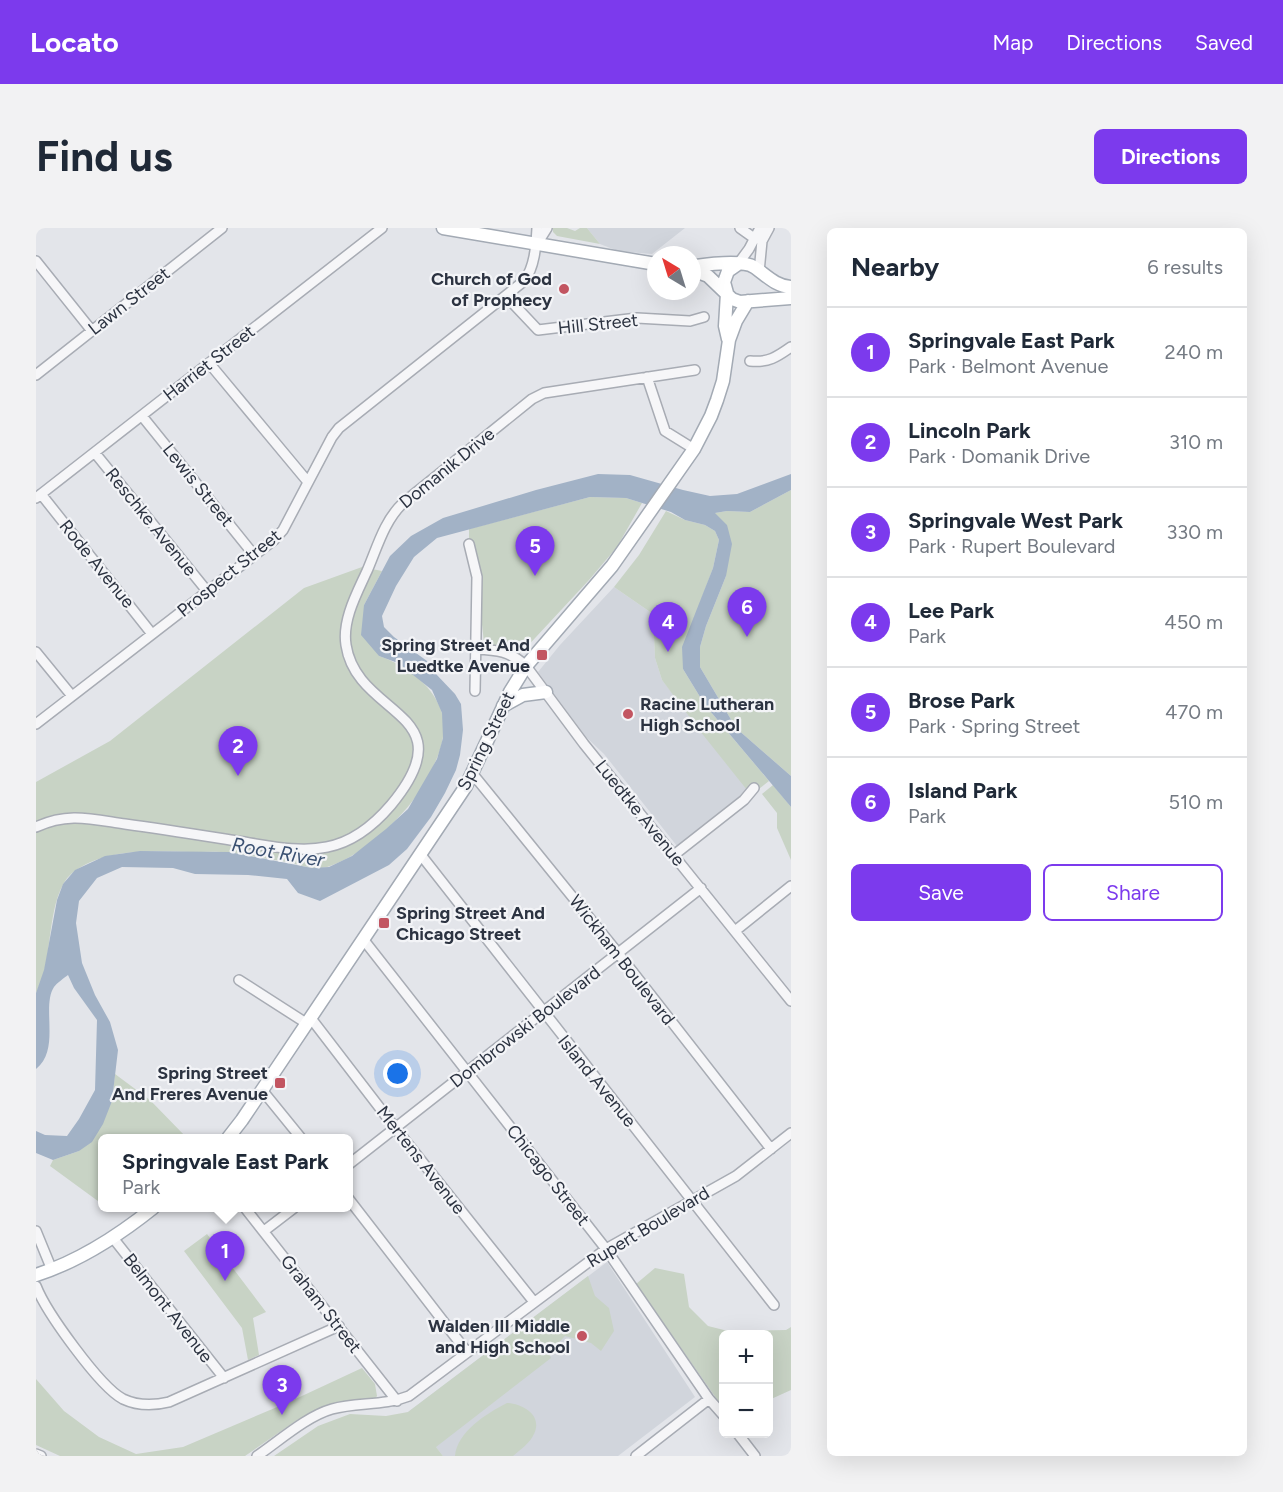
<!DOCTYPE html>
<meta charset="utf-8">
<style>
body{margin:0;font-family:Figtree,sans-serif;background:#f2f2f3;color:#1f2937}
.controls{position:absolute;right:18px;bottom:18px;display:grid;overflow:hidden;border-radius:9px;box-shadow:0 6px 24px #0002}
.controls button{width:54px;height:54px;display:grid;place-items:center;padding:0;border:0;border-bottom:2px solid #e0e1e3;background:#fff;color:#1f2937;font:30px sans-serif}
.compass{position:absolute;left:611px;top:18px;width:54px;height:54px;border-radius:50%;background:#fff;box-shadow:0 6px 24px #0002;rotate:322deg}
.you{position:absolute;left:362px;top:846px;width:21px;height:21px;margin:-15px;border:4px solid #fff;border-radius:50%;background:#1a73e8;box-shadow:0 0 0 9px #1a73e833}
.badge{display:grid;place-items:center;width:39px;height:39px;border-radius:50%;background:#7c3aed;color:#fff;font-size:20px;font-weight:700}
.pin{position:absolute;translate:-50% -50px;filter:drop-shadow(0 2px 3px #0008)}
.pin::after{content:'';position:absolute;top:32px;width:21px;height:18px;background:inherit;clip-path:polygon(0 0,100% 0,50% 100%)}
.popup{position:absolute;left:62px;top:906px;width:255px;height:78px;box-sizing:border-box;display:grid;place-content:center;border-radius:9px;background:#fff;filter:drop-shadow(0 2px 4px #0005);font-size:20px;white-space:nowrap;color:#747a83}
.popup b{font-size:22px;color:#1f2937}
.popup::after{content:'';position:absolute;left:50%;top:100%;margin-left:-12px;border:12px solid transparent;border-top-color:#fff}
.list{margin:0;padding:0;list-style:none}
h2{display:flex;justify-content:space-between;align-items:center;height:78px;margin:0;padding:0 24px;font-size:26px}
h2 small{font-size:20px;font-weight:400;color:#747a83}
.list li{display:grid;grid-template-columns:39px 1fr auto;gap:18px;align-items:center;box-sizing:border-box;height:90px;padding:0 24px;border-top:2px solid #e0e1e3}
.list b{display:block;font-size:22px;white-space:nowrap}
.list p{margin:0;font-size:20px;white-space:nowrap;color:#747a83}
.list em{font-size:20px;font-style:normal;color:#747a83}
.actions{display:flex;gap:12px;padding:18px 24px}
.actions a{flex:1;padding:14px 0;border:2px solid #7c3aed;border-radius:9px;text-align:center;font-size:21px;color:#7c3aed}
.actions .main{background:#7c3aed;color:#fff}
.map{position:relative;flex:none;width:755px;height:1228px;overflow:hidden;border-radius:9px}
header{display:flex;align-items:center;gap:36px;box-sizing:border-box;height:84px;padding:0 30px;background:#7c3aed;color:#fff}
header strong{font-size:28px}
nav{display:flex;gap:33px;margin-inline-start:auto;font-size:21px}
.intro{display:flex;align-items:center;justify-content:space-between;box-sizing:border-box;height:144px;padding:0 36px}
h1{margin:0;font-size:42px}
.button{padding:15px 27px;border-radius:9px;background:#7c3aed;color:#fff;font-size:21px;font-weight:700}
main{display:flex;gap:36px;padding:0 36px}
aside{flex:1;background:#fff;border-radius:9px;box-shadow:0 6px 24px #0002}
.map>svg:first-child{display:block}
.built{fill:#d1d5dc}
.green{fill:#c8d3c5}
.water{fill:#a2b2c6}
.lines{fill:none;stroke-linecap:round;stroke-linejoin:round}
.minor-casing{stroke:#a8acb4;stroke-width:12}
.major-casing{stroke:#a3aab4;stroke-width:15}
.minor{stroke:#f6f6f8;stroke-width:9}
.major{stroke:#fff;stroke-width:12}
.poi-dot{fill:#c25561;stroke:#f3f4f7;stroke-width:2}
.labels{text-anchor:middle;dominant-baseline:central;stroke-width:4.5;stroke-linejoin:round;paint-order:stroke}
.poi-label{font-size:18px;font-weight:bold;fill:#2c3341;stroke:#f3f4f7;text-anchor:end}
.street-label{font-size:18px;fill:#2c3341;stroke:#f3f4f7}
.water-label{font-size:20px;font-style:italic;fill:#3a5071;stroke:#f3f4f7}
</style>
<header>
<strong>Locato</strong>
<nav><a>Map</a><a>Directions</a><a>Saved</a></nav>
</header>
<div class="intro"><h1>Find us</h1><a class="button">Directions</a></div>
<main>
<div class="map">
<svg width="755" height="1228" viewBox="0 0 755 1228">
<rect width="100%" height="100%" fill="#e3e5ea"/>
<path class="built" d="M551,0H649L616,26L582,23L564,16Z
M578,359L617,386L619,430L626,452L712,562L641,618L568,526L550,509L502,444L524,417Z
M571,1034L659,1169L582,1228H407L372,1184Z"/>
<path class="green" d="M517,0H531L539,3L544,0H551L564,16L521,8L517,4Z
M755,262V548L700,500L664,439V419L670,398L690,348L679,285L691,283L714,284Z
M554,269L590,270L606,275L581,319L553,352L487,423L483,426L469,418H455L452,415H448L441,349L433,316V301Z
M630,283L649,292L669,297L679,303L683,312L677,340L664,375L647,441L669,477L733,553L715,567L664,503L626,452L619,430L617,386L578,359L603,327Z
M326,339L346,343L328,377L343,428C369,437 395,455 405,482C414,507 400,535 388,556C371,586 328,627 294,638C278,644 261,635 245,633C228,631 212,627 196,625C182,623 168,624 155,624C116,623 74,620 40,642C13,659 16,716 8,744C6,751 3,758 0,765V554L74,513L268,360Z
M737,557L755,579V632L741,600V585L726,566Z
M79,846L114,872L151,910H66V976L14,938L17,932L43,923L76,873Z
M171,1006L230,1084L217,1090L223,1127L212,1132L206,1100L148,1023Z
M619,1040L648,1046L653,1079L672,1098L692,1103L750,1102L755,1099V1162L733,1172L732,1106H688L687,1180L600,1056Z
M552,1048L559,1068L573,1080L578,1103L565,1123L555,1115L529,1108L513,1125L515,1130L400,1219L407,1228H238L282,1198L314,1186L350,1188L372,1184Z
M326,1140L339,1156L341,1168L339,1171L301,1174L285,1180L261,1192L209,1228H24L0,1217V1151L28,1183L63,1209L100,1226L147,1219L253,1174Z
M471,1175C487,1176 507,1187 498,1206C494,1215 484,1222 477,1228H419C421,1204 451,1185 471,1175Z"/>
<path class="water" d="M562,246L594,247L647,262L674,268L701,266L755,246V262L714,284L691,283L679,285L691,297L696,316L690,348L670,398L664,419V439L700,500L755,548V579L669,477L647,441L646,419L677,340L683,312L679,303L669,297L649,292L635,284L590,270L554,269L401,310L378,329L360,358L346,388L348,399L358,409L391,433L400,446L419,466L425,476L427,502L424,527L420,542L409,565L395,589L371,621L353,637L284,673L262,665L251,651L212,647L159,646L137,640L86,639L61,650L43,673L40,695L46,735L59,767L74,794L82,822L76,873L67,896L56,914L43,923L17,932L0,925V903L9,907L31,908L43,891L59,862L61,792L38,760L32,747C28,750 21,755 18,759C5,779 25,821 0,841V765L8,742L21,672L27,656L39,642L69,628L104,623L193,624L276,640L293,639L316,628L350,601L372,581L401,531L407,510L406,485L396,462L362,435L343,428L325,407L328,377L354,328L375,308L407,290L500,262Z"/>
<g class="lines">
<defs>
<path id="minor" d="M704,0L718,10
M501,16L511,0
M0,33L56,103
M702,36L713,21L724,0
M723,44L726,13L733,0
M470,68L502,102L601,90L654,93L668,89
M714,133C732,135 741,129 755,119
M173,135L272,254
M0,147L186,0
M611,149L629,203L658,221
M106,188L218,327
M59,225L171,363
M5,266L116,406
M0,270L346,0
M433,316L441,349L439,463
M440,421C461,422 474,423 490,438L548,516L755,773
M0,424L36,468
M0,496L238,312L247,302L296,209L303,200L488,53C499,39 500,17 501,0
M436,545L582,725L735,921
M0,599C32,584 55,591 89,596C126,601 163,607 201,613C230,617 262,625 291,619C317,614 338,597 355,577C433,483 321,490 310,417C306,392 321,365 331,343C341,320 348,293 367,275L496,171L508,165L659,142
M385,627L738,1077
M638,627L708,572L718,560
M699,703L755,658
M327,711L570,1021L673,1171L688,1188
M203,752L270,795
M274,789L360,901L498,1074
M226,862L265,910
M312,937L665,660
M312,970L431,1124
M209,980L361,1173
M0,1003L16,1042
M228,1003L258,980
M77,1010L188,1150
M0,1058C10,1084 64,1159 87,1171C102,1178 117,1178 133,1174L303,1098
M702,1206L719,1228
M0,1226L5,1228
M221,1228C243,1213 271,1188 296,1181C321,1174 348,1178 373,1168L570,1021L700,948L755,905
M600,1228L673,1171"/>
<path id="major" d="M407,0L620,36
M656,39C668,36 708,32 718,39C730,47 739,58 755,59
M656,42L672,48L696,71L704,74L755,70
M692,111L689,98L691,65L688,54L692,43L702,36
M467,478L487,467L510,464
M192,910L206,892L430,558L474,464L490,438L576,338L658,221L675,188L681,172L687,153L693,112L700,93L712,73
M0,1047C44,1033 82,1008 117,980"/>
</defs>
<use href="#minor" class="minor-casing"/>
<use href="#major" class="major-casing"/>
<use href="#minor" class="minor"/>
<use href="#major" class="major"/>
</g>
<g class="poi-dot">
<circle cx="528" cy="61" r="6"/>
<rect x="500" y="421" width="12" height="12" rx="3"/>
<circle cx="592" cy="486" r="6"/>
<rect x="342" y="689" width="12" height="12" rx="3"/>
<rect x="238" y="849" width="12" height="12" rx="3"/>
<circle cx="546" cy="1108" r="6"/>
</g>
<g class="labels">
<g class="poi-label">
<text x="516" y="51">Church of God<tspan x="516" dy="21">of Prophecy</tspan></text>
<text x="494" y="417">Spring Street And<tspan x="494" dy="21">Luedtke Avenue</tspan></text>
<text x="604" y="476" text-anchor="start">Racine Lutheran<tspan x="604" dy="21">High School</tspan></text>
<text x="360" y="685" text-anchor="start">Spring Street And<tspan x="360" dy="21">Chicago Street</tspan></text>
<text x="232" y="845">Spring Street<tspan x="232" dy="21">And Freres Avenue</tspan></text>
<text x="534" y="1098">Walden III Middle<tspan x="534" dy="21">and High School</tspan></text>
</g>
<g class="street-label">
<text transform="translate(93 73) rotate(-38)">Lawn Street</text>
<text transform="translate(562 96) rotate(-6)">Hill Street</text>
<text transform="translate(173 135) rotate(-38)">Harriet Street</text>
<text transform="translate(411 240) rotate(-39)">Domanik Drive</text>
<text transform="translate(162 257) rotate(51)">Lewis Street</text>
<text transform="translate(115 294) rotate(51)">Reschke Avenue</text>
<text transform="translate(61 336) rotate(51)">Rode Avenue</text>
<text transform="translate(193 345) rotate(-39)">Prospect Street</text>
<text transform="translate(450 513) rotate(-64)">Spring Street</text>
<text transform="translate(604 585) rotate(51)">Luedtke Avenue</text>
<text transform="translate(586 732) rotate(52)">Wickham Boulevard</text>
<text transform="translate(489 799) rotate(-38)">Dombrowski Boulevard</text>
<text transform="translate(561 853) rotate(51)">Island Avenue</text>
<text transform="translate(385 932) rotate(52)">Mertens Avenue</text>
<text transform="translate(512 947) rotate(52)">Chicago Street</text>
<text transform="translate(612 999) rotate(-31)">Rupert Boulevard</text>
<text transform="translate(285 1076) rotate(52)">Graham Street</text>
<text transform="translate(132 1080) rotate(52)">Belmont Avenue</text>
</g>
<g class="water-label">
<text transform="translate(242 624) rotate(10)">Root River</text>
</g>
</g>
</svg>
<div class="controls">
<button>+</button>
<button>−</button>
</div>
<svg class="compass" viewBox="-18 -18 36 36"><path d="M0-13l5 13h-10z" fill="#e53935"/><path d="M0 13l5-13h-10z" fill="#747a83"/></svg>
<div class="you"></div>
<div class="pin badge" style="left:189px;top:1053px">1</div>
<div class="popup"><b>Springvale East Park</b>Park</div>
<div class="pin badge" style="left:202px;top:548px">2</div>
<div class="pin badge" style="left:246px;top:1187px">3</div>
<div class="pin badge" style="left:632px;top:424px">4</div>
<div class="pin badge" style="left:499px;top:348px">5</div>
<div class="pin badge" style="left:711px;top:409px">6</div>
</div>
<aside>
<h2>Nearby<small>6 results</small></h2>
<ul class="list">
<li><span class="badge">1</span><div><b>Springvale East Park</b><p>Park · Belmont Avenue</p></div><em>240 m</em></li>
<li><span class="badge">2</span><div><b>Lincoln Park</b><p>Park · Domanik Drive</p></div><em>310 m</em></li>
<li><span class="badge">3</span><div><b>Springvale West Park</b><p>Park · Rupert Boulevard</p></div><em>330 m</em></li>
<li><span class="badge">4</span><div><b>Lee Park</b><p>Park</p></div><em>450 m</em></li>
<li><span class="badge">5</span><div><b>Brose Park</b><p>Park · Spring Street</p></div><em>470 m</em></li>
<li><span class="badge">6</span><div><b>Island Park</b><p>Park</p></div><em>510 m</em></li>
</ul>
<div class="actions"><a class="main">Save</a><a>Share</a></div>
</aside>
</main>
